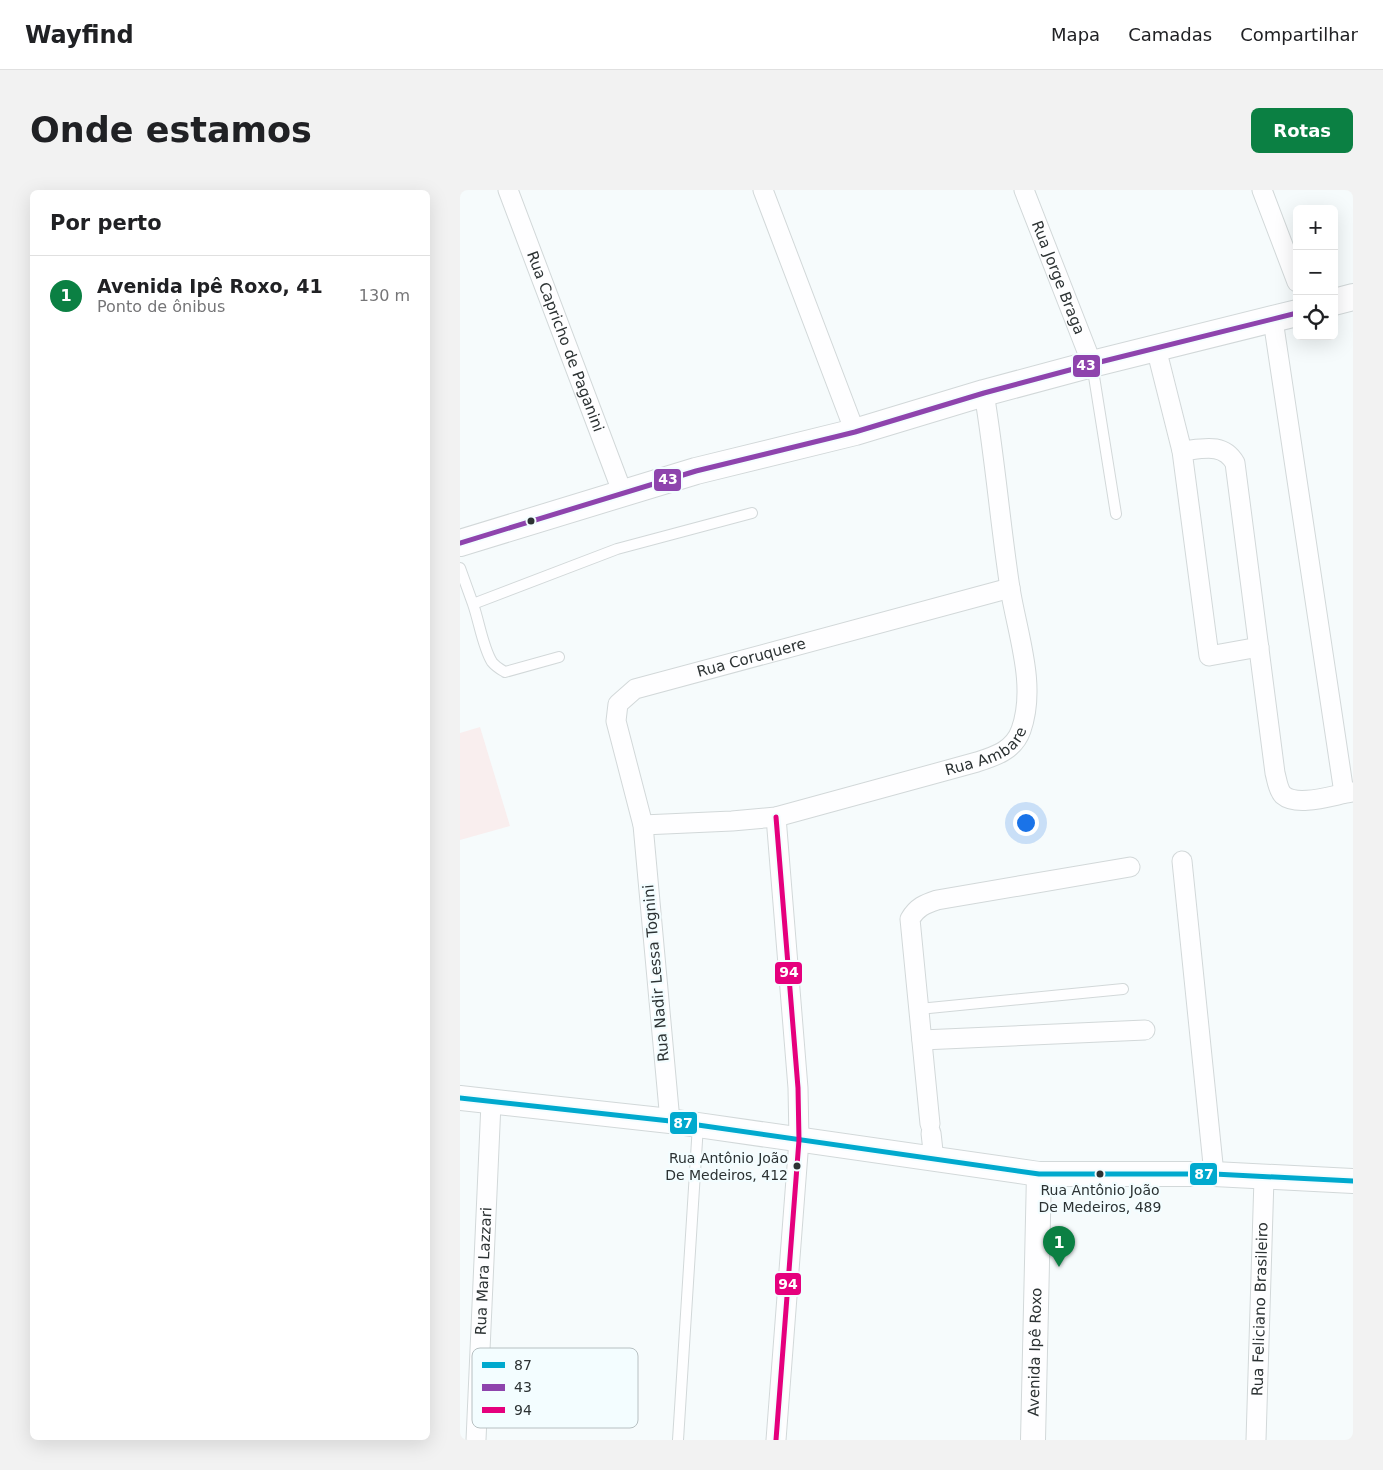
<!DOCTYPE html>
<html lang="pt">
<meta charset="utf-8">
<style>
body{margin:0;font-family:"DejaVu Sans",sans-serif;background:#f2f2f2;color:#202124}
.controls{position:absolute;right:15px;top:15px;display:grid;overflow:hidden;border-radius:8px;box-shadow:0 5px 20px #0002}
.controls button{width:45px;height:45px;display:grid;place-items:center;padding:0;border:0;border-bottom:1px solid #e0e0e0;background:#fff;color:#202124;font:25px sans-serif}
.you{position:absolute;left:565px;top:632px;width:18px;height:18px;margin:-12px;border:4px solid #fff;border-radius:50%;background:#1a73e8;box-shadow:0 0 0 8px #1a73e833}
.badge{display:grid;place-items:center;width:32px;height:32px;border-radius:50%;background:#0b8043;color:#fff;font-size:16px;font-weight:700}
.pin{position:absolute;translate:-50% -41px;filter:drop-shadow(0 1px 2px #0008)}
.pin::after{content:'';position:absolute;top:26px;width:18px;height:15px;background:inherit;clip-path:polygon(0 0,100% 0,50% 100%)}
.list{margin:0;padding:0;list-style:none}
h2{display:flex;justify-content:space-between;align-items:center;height:65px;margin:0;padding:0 20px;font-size:21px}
h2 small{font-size:16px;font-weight:400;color:#757577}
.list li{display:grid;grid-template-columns:32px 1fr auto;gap:15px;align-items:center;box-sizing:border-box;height:80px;padding:0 20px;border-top:1px solid #e0e0e0}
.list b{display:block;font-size:19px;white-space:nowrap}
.list p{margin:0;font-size:16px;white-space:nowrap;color:#757577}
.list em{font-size:16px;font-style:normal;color:#757577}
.icon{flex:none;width:28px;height:28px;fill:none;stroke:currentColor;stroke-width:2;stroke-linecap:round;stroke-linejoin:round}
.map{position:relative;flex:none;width:893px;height:1250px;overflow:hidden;border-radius:8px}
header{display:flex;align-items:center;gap:30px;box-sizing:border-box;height:70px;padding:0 25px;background:#fff;border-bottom:1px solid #e0e0e0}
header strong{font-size:24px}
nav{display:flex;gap:28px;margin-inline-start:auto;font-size:18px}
.intro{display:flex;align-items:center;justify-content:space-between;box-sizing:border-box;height:120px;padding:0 30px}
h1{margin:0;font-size:35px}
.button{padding:12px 22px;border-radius:8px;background:#0b8043;color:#fff;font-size:18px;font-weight:700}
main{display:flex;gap:30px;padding:0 30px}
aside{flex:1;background:#fff;border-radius:8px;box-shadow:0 5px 20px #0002}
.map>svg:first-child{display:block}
.green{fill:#f9eeee}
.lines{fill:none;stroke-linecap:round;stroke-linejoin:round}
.service-casing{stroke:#d2d8d9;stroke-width:12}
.minor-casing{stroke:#d2d8d9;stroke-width:21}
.tertiary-casing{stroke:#d2d8d9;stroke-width:26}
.secondary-casing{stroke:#d2d8d9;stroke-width:28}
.service{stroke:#fefeff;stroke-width:10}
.minor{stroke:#fefeff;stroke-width:19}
.tertiary{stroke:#fefeff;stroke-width:24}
.secondary{stroke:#fefeff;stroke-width:26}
.bus-1-casing{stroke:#f3fdff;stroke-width:9}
.bus-2-casing{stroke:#f3fdff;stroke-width:9}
.bus-3-casing{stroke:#f3fdff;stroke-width:9}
.bus-1{stroke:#00a9ce;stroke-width:5}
.bus-2{stroke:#8e44ad;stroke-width:5}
.bus-3{stroke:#e5007d;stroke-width:5}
.bus-dot{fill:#2c3233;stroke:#f3fdff;stroke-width:2}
.labels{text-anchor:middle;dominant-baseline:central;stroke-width:4.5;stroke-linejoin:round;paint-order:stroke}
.bus-label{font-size:14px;fill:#2c3233;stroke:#f3fdff;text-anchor:end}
.street-label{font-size:15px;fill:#2c3233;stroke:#f3fdff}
.key{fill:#f3fdff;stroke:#b7c0c2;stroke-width:1}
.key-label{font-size:14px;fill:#2c3233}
.line-badge{stroke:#f3fdff;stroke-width:2}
.badge-label{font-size:14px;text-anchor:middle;font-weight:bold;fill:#fff}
</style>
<header>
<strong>Wayfind</strong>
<nav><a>Mapa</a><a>Camadas</a><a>Compartilhar</a></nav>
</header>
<div class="intro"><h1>Onde estamos</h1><a class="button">Rotas</a></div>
<main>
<aside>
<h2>Por perto<small></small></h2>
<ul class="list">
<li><span class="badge">1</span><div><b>Avenida Ipê Roxo, 41</b><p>Ponto de ônibus</p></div><em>130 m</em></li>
</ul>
</aside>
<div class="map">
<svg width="893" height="1250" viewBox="0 0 893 1250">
<rect width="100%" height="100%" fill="#f6fbfc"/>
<path class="green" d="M20,537L50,636L0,650V543Z"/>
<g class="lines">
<defs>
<path id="service" d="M632,174L656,324
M0,378L13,414L157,359L292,323
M13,414C19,431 23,458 32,472C36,477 40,479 45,482L99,467
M459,819L663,799
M218,1250L238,935"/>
<g id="minor">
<path id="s1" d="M48,0L163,304"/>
<path d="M303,0L395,242"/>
<path id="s2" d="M564,0L632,174"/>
<path d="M802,0L837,92"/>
<path d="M813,130L884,603"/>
<path d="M696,158L722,261L749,466L799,457"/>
<path d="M722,261C742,259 763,252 775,273L815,583C817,590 818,600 823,605C838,618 876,604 893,602"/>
<path d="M316,627L338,898L339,950L316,1250"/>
<path id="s3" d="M183,635L272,631L316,627L517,572C536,566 554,560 561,540C577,495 557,443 550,398C540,333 535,268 524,203"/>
<path d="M722,671L754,984"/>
<path d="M462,850L685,840"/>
<path id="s4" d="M210,931L183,635L156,531L158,514L175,499L550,398"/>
<path d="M470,934L450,729C457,717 465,714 477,710L670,677"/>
<path d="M471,943L474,970"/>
<path id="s5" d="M16,1250L31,913"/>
<path id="s6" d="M796,1250L804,988"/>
</g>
<g id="tertiary">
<path d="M0,908L210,931L579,984H754L893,991"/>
<path id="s7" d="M573,1250L579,984"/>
</g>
<path id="secondary" d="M874,112L893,107
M0,353L236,281L395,242L524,203L632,174L837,123"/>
</defs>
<use href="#service" class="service-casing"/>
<use href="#minor" class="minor-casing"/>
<use href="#tertiary" class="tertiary-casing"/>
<use href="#secondary" class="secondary-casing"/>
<use href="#service" class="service"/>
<use href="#minor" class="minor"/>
<use href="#tertiary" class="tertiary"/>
<use href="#secondary" class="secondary"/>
<defs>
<path id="bus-1" d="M0,908L210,931L579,984H754L893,991"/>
<path id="bus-2" d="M0,353L236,281L395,242L524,203L632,174L837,123"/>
<path id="bus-3" d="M316,627L338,898L339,950L316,1250"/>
</defs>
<use href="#bus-1" class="bus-1-casing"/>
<use href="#bus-2" class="bus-2-casing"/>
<use href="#bus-3" class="bus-3-casing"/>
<use href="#bus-1" class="bus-1"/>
<use href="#bus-2" class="bus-2"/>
<use href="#bus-3" class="bus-3"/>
</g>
<g class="bus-dot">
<circle cx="71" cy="331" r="4.5"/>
<circle cx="337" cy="976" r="4.5"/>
<circle cx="640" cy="984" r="4.5"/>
</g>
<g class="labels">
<g class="bus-label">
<text x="328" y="968">Rua Antônio João<tspan x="328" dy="17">De Medeiros, 412</tspan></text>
<text x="640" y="1000" text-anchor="middle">Rua Antônio João<tspan x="640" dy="17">De Medeiros, 489</tspan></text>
</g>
<g class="street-label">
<text stroke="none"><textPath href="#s2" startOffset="94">Rua Jorge Braga</textPath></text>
<text stroke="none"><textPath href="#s1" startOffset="162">Rua Capricho de Paganini</textPath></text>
<text stroke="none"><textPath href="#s4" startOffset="565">Rua Coruquere</textPath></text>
<text stroke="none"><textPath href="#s3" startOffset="355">Rua Ambare</textPath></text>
<text transform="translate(196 783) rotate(-95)">Rua Nadir Lessa Tognini</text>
<text stroke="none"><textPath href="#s5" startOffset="169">Rua Mara Lazzari</textPath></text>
<text stroke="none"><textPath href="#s6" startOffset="131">Rua Feliciano Brasileiro</textPath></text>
<text stroke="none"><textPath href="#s7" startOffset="88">Avenida Ipê Roxo</textPath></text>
</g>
</g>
<rect x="12" y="1158" width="166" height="80" rx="8" class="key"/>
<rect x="22" y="1172" width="23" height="6" fill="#00a9ce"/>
<rect x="22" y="1194" width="23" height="7" fill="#8e44ad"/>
<rect x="22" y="1217" width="23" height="6" fill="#e5007d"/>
<g class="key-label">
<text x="54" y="1180">87</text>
<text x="54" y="1202">43</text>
<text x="54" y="1225">94</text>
</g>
<g class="line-badge">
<rect x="612" y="164" width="29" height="24" rx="5" fill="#8e44ad"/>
<rect x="193" y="278" width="29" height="24" rx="5" fill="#8e44ad"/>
<rect x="314" y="771" width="29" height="24" rx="5" fill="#e5007d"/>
<rect x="209" y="921" width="29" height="24" rx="5" fill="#00a9ce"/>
<rect x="729" y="972" width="29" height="24" rx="5" fill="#00a9ce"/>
<rect x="314" y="1082" width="28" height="24" rx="5" fill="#e5007d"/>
</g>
<g class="badge-label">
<text x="626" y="180">43</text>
<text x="208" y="294">43</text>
<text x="329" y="787">94</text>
<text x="223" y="938">87</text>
<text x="744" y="989">87</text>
<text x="328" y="1099">94</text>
</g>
</svg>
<div class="controls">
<button>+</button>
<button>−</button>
<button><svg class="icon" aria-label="locate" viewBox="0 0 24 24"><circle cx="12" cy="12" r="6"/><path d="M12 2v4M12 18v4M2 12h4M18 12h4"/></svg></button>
</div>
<div class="you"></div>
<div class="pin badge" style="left:599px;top:1077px">1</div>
</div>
</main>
